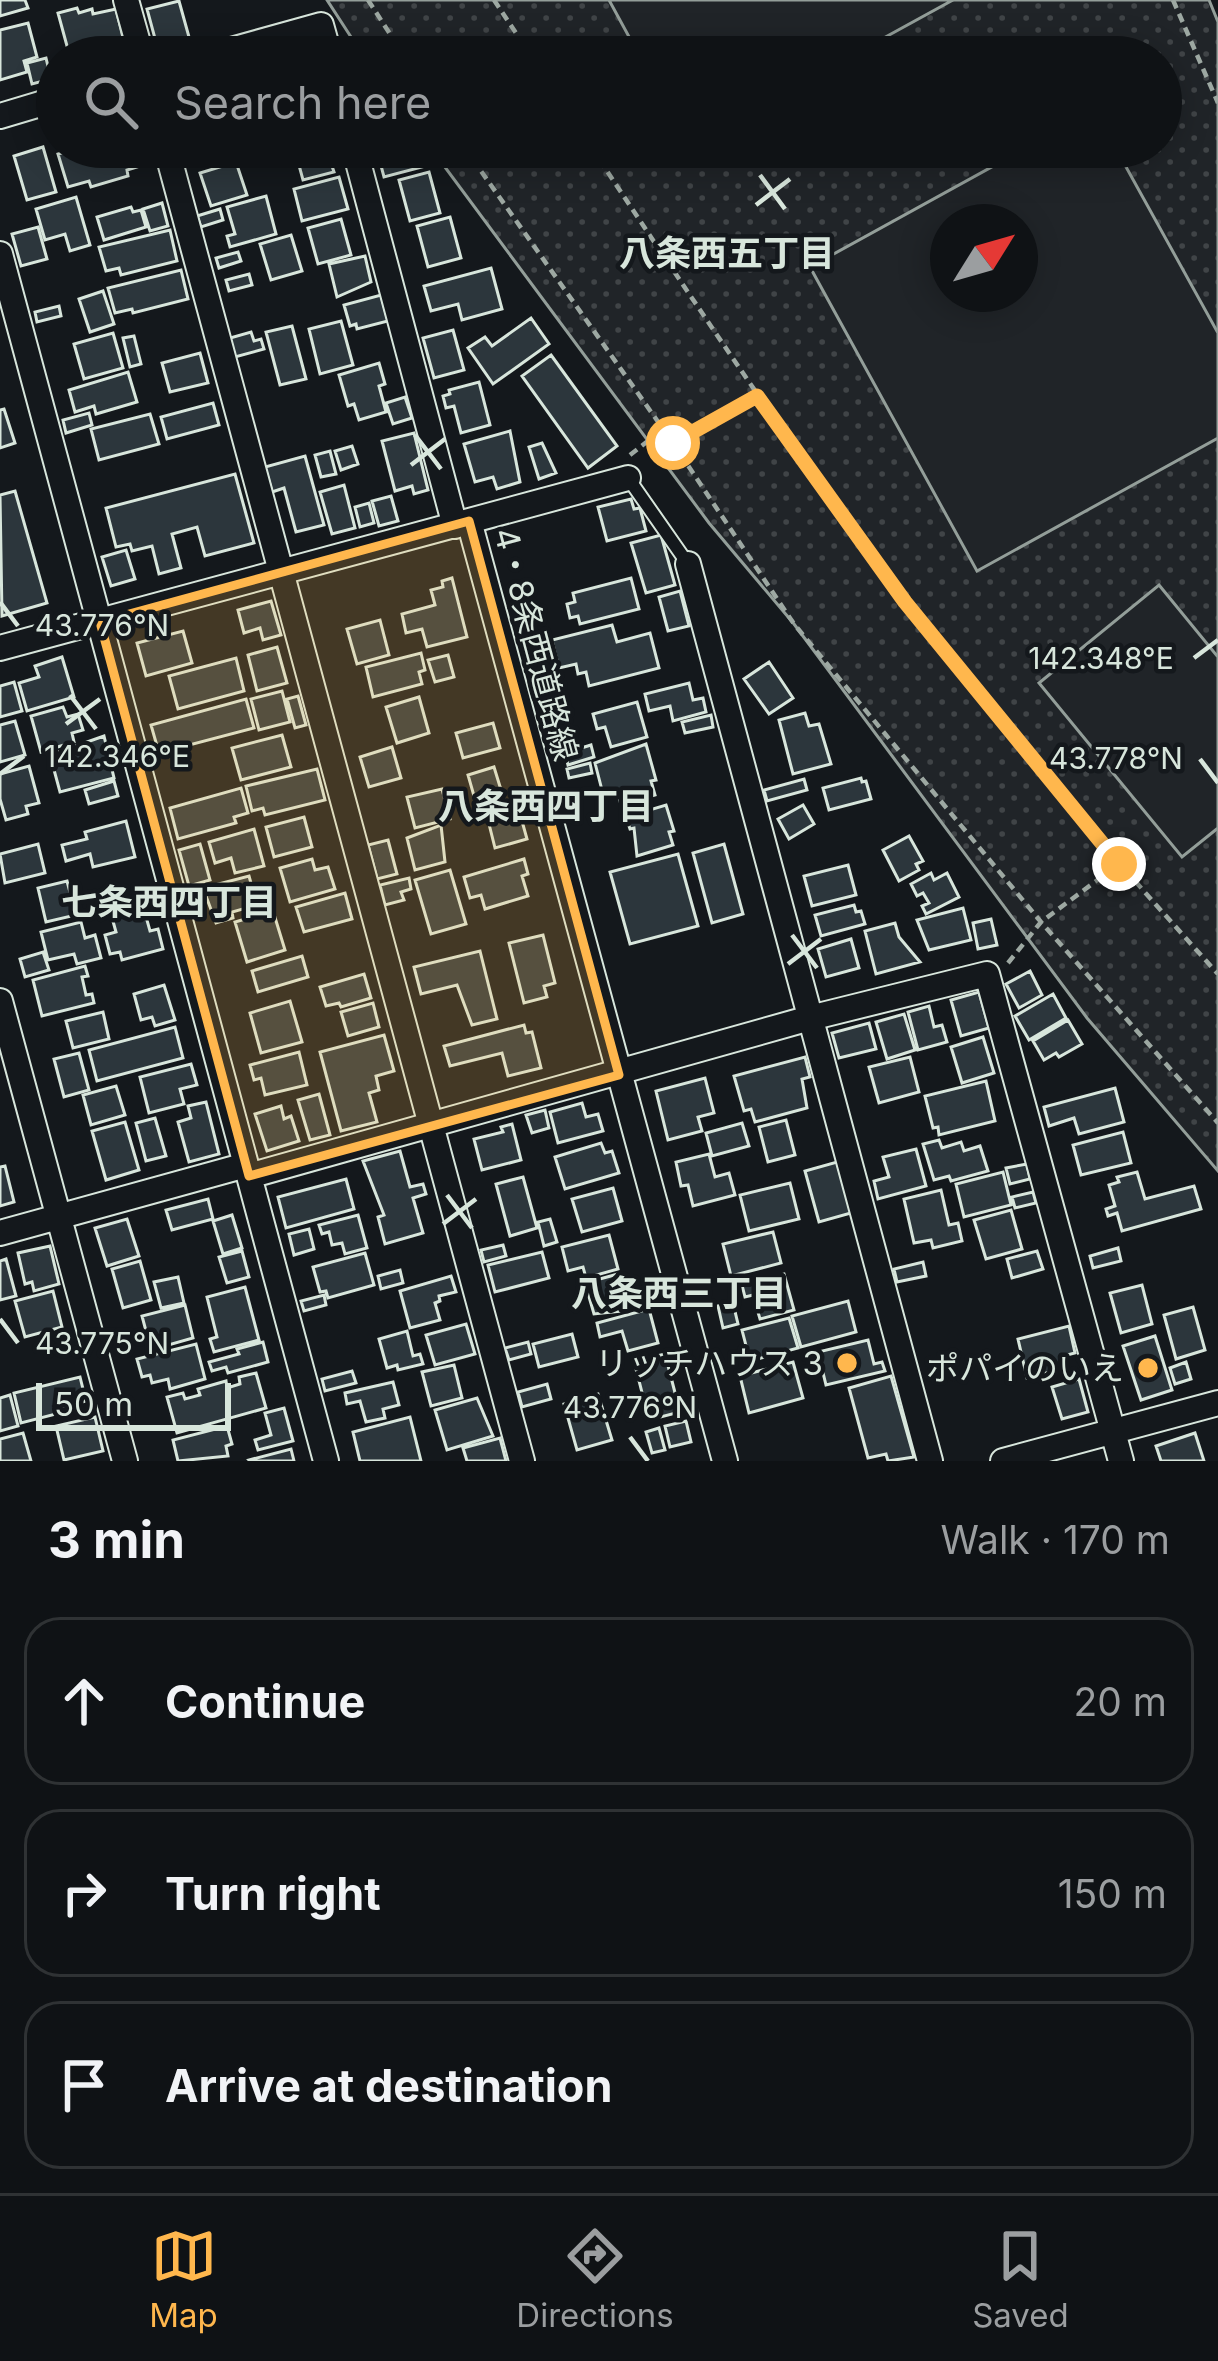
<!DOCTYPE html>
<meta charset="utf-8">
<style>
body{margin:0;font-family:Inter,"Noto Sans JP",sans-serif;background:#181b1e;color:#f1f3f6}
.compass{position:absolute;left:930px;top:204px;width:108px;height:108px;border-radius:50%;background:#0f1215;box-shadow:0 6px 30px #0003;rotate:53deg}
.scale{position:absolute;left:36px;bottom:30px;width:195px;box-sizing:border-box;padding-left:12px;border:6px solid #d8e6dc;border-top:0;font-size:33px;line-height:42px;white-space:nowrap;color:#d8e6dc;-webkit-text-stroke:9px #14181c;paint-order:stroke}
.stop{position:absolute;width:36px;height:36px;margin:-27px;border:9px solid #ffb74d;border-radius:50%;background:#fff}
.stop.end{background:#ffb74d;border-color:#fff;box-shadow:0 3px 12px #0008}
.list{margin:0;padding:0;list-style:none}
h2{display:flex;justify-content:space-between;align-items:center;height:156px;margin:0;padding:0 48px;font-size:51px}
h2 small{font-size:39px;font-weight:400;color:#9b9ea0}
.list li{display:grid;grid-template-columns:78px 1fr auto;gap:36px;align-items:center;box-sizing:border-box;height:168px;margin:0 24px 24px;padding:0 24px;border:3px solid #2f3234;border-radius:36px}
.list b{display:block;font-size:45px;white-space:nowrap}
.list em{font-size:39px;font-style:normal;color:#9b9ea0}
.icon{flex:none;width:66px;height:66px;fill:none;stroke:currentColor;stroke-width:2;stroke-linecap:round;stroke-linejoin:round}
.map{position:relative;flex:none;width:1218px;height:1461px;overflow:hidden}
.search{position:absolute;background:#0f1215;box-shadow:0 6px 30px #0003;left:36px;right:36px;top:36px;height:132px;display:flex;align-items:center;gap:30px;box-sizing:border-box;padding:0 42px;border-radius:66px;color:#9b9ea0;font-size:45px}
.sheet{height:732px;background:#0f1215}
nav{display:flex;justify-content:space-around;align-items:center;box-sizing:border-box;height:168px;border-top:3px solid #2f3234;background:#0f1215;font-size:33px;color:#9b9ea0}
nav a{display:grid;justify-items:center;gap:6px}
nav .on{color:#ffb74d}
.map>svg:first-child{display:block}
.grass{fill:url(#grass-dots);stroke:#939e99;stroke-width:3;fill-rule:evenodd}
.park{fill:#202428;stroke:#939e99;stroke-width:3;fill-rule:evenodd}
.building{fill:#2c363c;stroke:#d8e6dc;stroke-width:3}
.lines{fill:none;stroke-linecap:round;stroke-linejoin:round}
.service-casing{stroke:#d8e6dc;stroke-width:16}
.minor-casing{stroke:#d8e6dc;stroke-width:28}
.path{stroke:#9da8a2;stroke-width:4.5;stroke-dasharray:9 6;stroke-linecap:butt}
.service{stroke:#14181c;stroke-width:12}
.minor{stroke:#14181c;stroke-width:24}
.route{stroke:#ffb74d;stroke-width:15}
.marked{fill:#ffb74d;fill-opacity:0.2;stroke:#ffb74d;stroke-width:9;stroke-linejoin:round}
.ticks{fill:none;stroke:#d8e6dc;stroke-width:4.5}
.poi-dot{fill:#ffb74d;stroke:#14181c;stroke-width:4.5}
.labels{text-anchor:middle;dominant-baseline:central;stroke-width:9;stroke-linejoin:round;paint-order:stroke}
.street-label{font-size:33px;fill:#d8e6dc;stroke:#14181c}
.poi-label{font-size:33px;fill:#d8e6dc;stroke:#14181c;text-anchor:end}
.neighbourhood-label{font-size:36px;font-weight:bold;fill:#d8e6dc;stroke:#14181c}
.ticks-label{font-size:30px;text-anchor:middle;fill:#d8e6dc;stroke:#14181c;stroke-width:9;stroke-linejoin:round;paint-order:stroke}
</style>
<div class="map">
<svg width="1218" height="1461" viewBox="0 0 1218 1461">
<defs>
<pattern id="grass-dots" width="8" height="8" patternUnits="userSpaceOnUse" patternTransform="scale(3)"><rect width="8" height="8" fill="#202428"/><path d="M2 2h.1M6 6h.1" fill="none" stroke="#404447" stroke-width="1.8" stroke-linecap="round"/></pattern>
</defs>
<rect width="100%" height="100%" fill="#14181c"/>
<path class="grass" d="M327,0H1209L1218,22V1171L1087,1018L794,624L709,523L430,147H1161V57H364ZM948,222H1020V294H948Z"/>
<path class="park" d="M609,0H953L849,57H640Z
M1028,147H1115L1218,333V438L977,571L810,267ZM1020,222V294H948V222Z
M1159,585L1218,657V828L1182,857L1039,683Z"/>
<path class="building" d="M0,0H25L28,8L0,16Z
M179,1L189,37L157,46L147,9Z
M77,8L79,13L92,9L93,14L116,9L126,50L100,57H70L58,13Z
M28,23L37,57L24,61L27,72L0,80V30Z
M46,58L51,79L32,84L27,63Z
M43,147L56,192L27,200L14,156Z
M84,147H146L150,163L127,170L128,176L91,187L89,181L68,187L58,154Z
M294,147H336L339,157L330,160L334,172L303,180Z
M376,147H417L422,167L384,177Z
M236,162L247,195L211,206L200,173Z
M429,172L440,213L410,221L399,180Z
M339,177L348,209L302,221L294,189Z
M266,196L276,234L230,247L227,236L235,234L227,207Z
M76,197L90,245L70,251L65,234L45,240L36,209Z
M162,203L168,226L150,231L143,209Z
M131,207L133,212L141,210L146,227L104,240L97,217Z
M220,209L223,220L201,227L197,216Z
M450,217L461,258L428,267L417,226Z
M341,219L351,255L318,264L308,228Z
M38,227L47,259L21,266L12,234Z
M170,230L177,261L121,275L119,268L106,271L99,247Z
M291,235L302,271L271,280L260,244Z
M238,252L241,261L219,268L216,258Z
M365,256L371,282L337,297L329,264Z
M491,268L502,309L462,320L458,304L431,311L424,286Z
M181,270L188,299L133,313L132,309L115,313L108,288Z
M249,274L252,285L229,291L226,280Z
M103,291L114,324L90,332L79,299Z
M381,295L388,321L357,329L356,324L350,326L344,305Z
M59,306L61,316L37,322L35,312Z
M531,318L549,344L493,384L468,348L485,337L492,346Z
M341,321L353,365L320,374L309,329Z
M292,326L306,379L280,385L266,332Z
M453,330L464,370L434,378L423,338Z
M251,332L254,341L261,339L264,349L235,357L230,338Z
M113,333L123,368L84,379L74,344Z
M134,336L141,364L130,367L123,338Z
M200,353L208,383L170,392L162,363Z
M551,355L617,446L588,468L522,376Z
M379,363L385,384L379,386L386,412L359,420L354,404L348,406L339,375Z
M128,372L137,402L96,414L94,406L75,412L69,390Z
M479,382L490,425L461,433L454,406L446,408L443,396L450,394L449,390Z
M405,397L412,418L393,424L386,403Z
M213,403L219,425L167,439L161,417Z
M4,409L15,443L0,448V410Z
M89,413L92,425L66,433L63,420Z
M150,414L159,444L99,460L91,429Z
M510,431L520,482L497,489L493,477L475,482L464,444Z
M414,433L428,490L414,494L412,486L395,491L382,441Z
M542,443L556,473L539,479L529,447Z
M352,446L358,464L341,470L335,451Z
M330,451L336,474L321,477L315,455Z
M305,456L324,525L296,532L284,488L272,492L265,467Z
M235,474L254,543L205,556L197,527L172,534L181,568L159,574L152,546L132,551L130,544L116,547L106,508Z
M344,485L355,528L332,534L320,492Z
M15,491L47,603L2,616L0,495Z
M391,496L398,521L379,526L372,501Z
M631,499L634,509L640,508L646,531L607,541L598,507Z
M369,503L374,523L360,527L355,507Z
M661,535L675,585L646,593L631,543Z
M126,550L135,579L111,586L102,557Z
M452,578L467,637L427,647L422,629L406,633L402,614L435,605L431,590L443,587L442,581Z
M631,578L639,609L580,624L578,616L570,618L567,604L575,602L573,593Z
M680,591L689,626L668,631L659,597Z
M271,601L281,635L263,640L260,628L244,633L238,610Z
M380,620L389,655L357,664L347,629Z
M612,625L617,642L650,633L659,668L589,686L586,672L578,674L576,664L559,668L552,640Z
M183,631L192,663L146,676L137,643Z
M277,647L287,683L257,691L248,655Z
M421,653L425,670L419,672L422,684L373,697L366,667Z
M448,655L454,677L435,682L428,660Z
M62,657L74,697L27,711L19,683L39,677L35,666Z
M236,658L244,691L178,709L169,676Z
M769,662L793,698L769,714L744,679Z
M14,682L22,711L0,717V686Z
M689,683L693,700L703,698L706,712L673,721L670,706L649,711L645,694Z
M282,691L290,722L259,730L251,699Z
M298,696L306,725L295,728L287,699Z
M419,697L429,733L397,743L386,707Z
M246,699L254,728L159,753L151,725Z
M637,702L647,737L611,747L605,727L597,729L593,714Z
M63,707L67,717L78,714L83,730L72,733L74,742L41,752L31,716Z
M805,713L809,726L819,724L831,764L793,774L779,720Z
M711,715L713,727L685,733L682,722Z
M15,721L25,755L0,762V725Z
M493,723L500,748L463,758L456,733Z
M282,735L291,767L241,780L232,748Z
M104,736L114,778L60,792L50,755Z
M646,744L656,780L651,781L655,795L621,805L617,790L603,794L595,763Z
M591,745L594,757L568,765L565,753Z
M392,747L401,778L369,787L360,757Z
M590,763L592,773L569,778L567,769Z
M29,766L39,803L26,806L28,814L6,820L0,799V774Z
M494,767L505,803L478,810L468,775Z
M317,769L325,800L265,815L263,808L252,811L246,786Z
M861,778L862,782L866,781L871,799L829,810L823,788Z
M804,779L807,790L767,801L764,790Z
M114,781L118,796L89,804L85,790Z
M241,788L248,813L234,817L236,823L178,839L170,808Z
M442,789L450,819L415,828L407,797Z
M517,803L527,839L495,848L486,812Z
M666,805L674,831L669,832L673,845L637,856L634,828L630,829L626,817Z
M803,805L814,824L789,839L778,819Z
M304,817L312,847L274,857L266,827Z
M126,821L135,857L93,867L90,854L66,861L62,845L87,839L85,832Z
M441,825L445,862L415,870L407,838Z
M254,829L264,866L235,873L231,858L215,863L209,842Z
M909,836L923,861L916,864L919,870L899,881L883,850Z
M388,840L397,874L377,879L368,845Z
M38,844L45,873L5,883L0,854Z
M200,844L210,880L189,886L179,850Z
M724,844L743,914L712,923L693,853Z
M678,854L698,926L630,944L610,872Z
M312,859L315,870L328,867L335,889L290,902L280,868Z
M524,859L528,874L522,876L528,896L485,909L481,895L470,898L464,877Z
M848,865L856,895L812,906L804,876Z
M450,870L466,924L431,934L415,880Z
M931,873L934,880L947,873L959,897L926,914L922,906L929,903L923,893L917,896L911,884Z
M249,876L257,905L232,912L233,918L216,923L203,888Z
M409,878L411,889L401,892L404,900L385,905L380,885Z
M67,881L76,915L46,922L38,888Z
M345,893L352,919L304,932L296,907Z
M854,905L856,912L861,911L865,924L821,936L815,915Z
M143,906L150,931L158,929L163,949L122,960L120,952L110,954L105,935L116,932L111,914Z
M963,908L971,940L929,950L917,920Z
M273,911L285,950L247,962L235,922Z
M991,919L997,945L978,949L973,923Z
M81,922L85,938L95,935L101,958L77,964L74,954L48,960L41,932Z
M895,923L899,937L920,962L876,974L865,931Z
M543,935L555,983L544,986L547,997L524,1003L509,943Z
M851,939L859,968L826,977L818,949Z
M480,951L497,1019L472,1025L457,985L421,994L414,967Z
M43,952L49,970L25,977L20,959Z
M302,956L308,977L258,992L252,971Z
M85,966L88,976L82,977L86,995L92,994L94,1003L42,1016L33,980Z
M1030,971L1042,995L1019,1008L1006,984Z
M364,974L371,998L341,1007L339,1003L326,1006L320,987Z
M164,985L175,1020L155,1026L152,1017L141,1020L134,994Z
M979,992L989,1028L961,1036L951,1000Z
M1053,994L1066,1018L1029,1040L1015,1016Z
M290,1001L302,1042L261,1053L250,1013Z
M373,1003L379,1027L348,1036L341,1012Z
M929,1006L934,1027L942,1025L947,1042L918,1050L908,1012Z
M103,1012L109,1039L73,1048L66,1021Z
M904,1014L915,1050L887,1059L876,1022Z
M1068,1020L1082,1044L1059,1057L1056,1053L1044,1060L1033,1041Z
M869,1023L876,1049L839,1058L832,1033Z
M524,1025L526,1033L532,1032L541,1068L508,1076L502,1053L450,1066L444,1046Z
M175,1027L183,1058L97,1081L89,1050Z
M384,1035L394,1071L376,1076L379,1090L369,1093L377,1122L341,1131L320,1052Z
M983,1037L994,1073L962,1083L951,1047Z
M299,1052L307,1085L265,1095L261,1078L254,1080L250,1065Z
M79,1053L89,1090L64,1097L54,1059Z
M805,1057L810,1077L802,1079L807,1108L755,1122L751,1109L744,1111L734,1076Z
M910,1057L919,1092L879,1103L869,1067Z
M191,1064L197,1085L180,1089L184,1104L149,1113L140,1077Z
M705,1078L714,1113L698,1117L702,1131L668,1140L656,1091Z
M986,1081L995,1121L939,1135L938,1127L933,1128L925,1096Z
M116,1086L125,1115L91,1125L83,1095Z
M1115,1088L1124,1122L1079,1134L1074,1118L1049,1126L1044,1107Z
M319,1094L330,1135L310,1140L298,1100Z
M206,1102L219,1154L189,1162L178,1122L191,1118L188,1106Z
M582,1103L586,1117L598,1114L603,1131L558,1143L550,1112Z
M281,1106L284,1119L291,1116L299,1141L267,1151L255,1114Z
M545,1110L549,1128L532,1133L526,1115Z
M155,1118L166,1156L146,1161L136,1123Z
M786,1120L795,1155L768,1162L759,1127Z
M125,1122L139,1170L106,1180L92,1131Z
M742,1123L749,1146L712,1156L706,1133Z
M512,1124L521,1160L482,1170L474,1139L503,1132L501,1127Z
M1123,1132L1131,1163L1081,1175L1073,1145Z
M939,1140L942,1148L961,1142L964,1151L980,1146L988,1171L951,1181L949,1176L934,1180L923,1144Z
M601,1143L605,1153L612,1151L619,1173L565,1189L555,1157Z
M916,1149L926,1186L878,1199L874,1181L889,1177L883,1157Z
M400,1151L410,1187L423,1184L426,1194L413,1198L423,1233L385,1244L378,1217L384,1215L363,1161Z
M709,1154L715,1177L729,1173L735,1195L693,1206L688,1185L681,1186L676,1162Z
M837,1162L851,1213L819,1222L805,1171Z
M1027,1164L1030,1179L1010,1184L1006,1168Z
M5,1166L14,1202L0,1206V1167Z
M1003,1172L1011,1205L964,1217L956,1184Z
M1137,1172L1145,1199L1194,1186L1201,1209L1122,1231L1117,1213L1108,1216L1106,1209L1115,1206L1109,1185L1119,1182L1117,1177Z
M523,1177L537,1228L510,1236L496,1184Z
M346,1179L354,1209L286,1228L278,1197Z
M790,1183L799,1219L749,1231L740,1195Z
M613,1188L622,1221L582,1232L572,1199Z
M941,1190L949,1225L958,1223L962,1241L933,1248L931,1240L914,1243L904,1199Z
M1033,1192L1036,1203L1015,1208L1012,1197Z
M208,1199L213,1219L172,1230L166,1210Z
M1011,1210L1022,1249L986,1259L974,1220Z
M232,1215L242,1248L223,1254L213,1221Z
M358,1215L367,1248L345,1254L342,1243L332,1245L329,1232L322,1234L319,1225Z
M127,1219L139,1256L107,1266L95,1228Z
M550,1219L557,1242L544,1246L538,1222Z
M309,1229L314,1249L294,1255L289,1234Z
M773,1232L781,1263L731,1276L723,1244Z
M609,1235L618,1269L586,1278L583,1267L568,1271L562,1247Z
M503,1245L506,1256L484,1262L481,1250Z
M50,1246L59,1284L34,1291L32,1282L25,1284L18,1253Z
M1118,1248L1121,1261L1093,1268L1090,1256Z
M242,1251L249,1277L227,1283L219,1257Z
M1037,1251L1043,1269L1012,1278L1007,1259Z
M542,1252L549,1278L495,1292L488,1265Z
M365,1253L374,1285L328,1298L326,1291L320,1292L313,1267Z
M6,1259L16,1296L0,1300V1261Z
M140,1261L151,1300L123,1308L112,1269Z
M923,1262L926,1276L897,1282L894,1269Z
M400,1270L403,1283L381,1289L378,1276Z
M618,1274L623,1311L594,1314L585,1283Z
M784,1274L794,1310L760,1319L753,1295L745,1297L742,1285Z
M451,1276L456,1292L439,1296L440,1301L435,1303L440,1320L410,1328L400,1291Z
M178,1277L184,1303L161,1308L154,1282Z
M1142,1285L1152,1324L1121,1333L1110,1293Z
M245,1287L259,1340L214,1352L210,1339L217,1337L207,1297Z
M53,1291L62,1327L25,1337L15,1301Z
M324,1295L326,1305L304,1311L301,1301Z
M848,1301L856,1332L801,1347L792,1316Z
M733,1303L738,1324L723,1328L718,1306Z
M185,1305L193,1338L151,1350L142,1316Z
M1193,1307L1205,1350L1176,1359L1164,1315Z
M649,1309L658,1343L628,1351L622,1331L600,1337L597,1323Z
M789,1318L798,1348L750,1361L742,1330Z
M466,1324L475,1354L435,1365L426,1335Z
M1069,1326L1075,1353L1063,1356L1066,1368L1027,1378L1018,1339Z
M407,1331L413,1356L420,1354L423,1364L398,1370L397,1365L387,1368L379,1339Z
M572,1334L578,1357L539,1367L533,1344Z
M1155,1336L1172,1390L1141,1400L1123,1346Z
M868,1340L874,1364L882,1362L885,1371L826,1385L818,1352Z
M263,1342L268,1362L228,1373L226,1367L212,1371L209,1362L239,1354L237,1349Z
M528,1342L531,1354L509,1360L505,1348Z
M196,1344L205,1379L170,1389L168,1379L152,1383L150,1375L142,1377L137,1359Z
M665,1354L680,1412L649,1420L634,1361Z
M793,1362L803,1398L749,1413L740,1376Z
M1186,1362L1191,1379L1175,1384L1170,1368Z
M454,1365L462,1398L431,1406L422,1372Z
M352,1371L356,1383L325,1391L322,1379Z
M256,1373L266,1408L177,1433L167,1397L183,1393L185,1399L200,1395L198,1389L226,1381L227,1388L240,1384L239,1377Z
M891,1376L914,1457L888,1461L886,1454L868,1458L849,1388Z
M80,1377L86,1401L59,1407L60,1413L21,1423L14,1393Z
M1079,1379L1088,1412L1062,1419L1052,1387Z
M393,1382L399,1405L383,1409L385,1418L366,1422L360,1401L347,1404L345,1393Z
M547,1384L551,1399L522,1407L518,1392Z
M598,1394L612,1440L577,1450L564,1404Z
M10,1395L18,1426L0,1431V1398Z
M477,1398L493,1436L447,1450L435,1410Z
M284,1408L293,1441L258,1450L255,1440L271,1435L265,1413Z
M95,1417L103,1451L64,1460L56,1426Z
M410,1417L421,1461H360L353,1432Z
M686,1421L691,1442L670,1447L665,1426Z
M227,1426L232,1444L226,1446L228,1456L178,1461L173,1440Z
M659,1428L665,1450L652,1453L646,1432Z
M23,1433L31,1461H0V1439Z
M1195,1433L1204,1461H1161L1156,1446Z
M500,1438L506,1461H467L463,1448Z
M291,1449L294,1461H250L249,1460Z"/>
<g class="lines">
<defs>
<path id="service" d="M628,478L688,564"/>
<path id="minor" d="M126,0L142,57
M206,57L321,25L330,57
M0,116L57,99
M166,147L522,1461
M354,147L455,526
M0,254L326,1461
M469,521L725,1461
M688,564L930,1461
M0,648L628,478
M0,1001L125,1461
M249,1176L810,1018L987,974L1121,1461
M0,1233L246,1165
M1003,1461L1218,1403"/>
</defs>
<use href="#service" class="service-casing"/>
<use href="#minor" class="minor-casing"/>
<path class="path" d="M368,0L405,57
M494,0L532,57
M1173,0L1218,103
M464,147L673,443L794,624L1041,922L1218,1123
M591,147C692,299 793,450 902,597C999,728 1109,853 1218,974
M673,443L757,396
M630,455L663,429
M1008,963L1041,922L1119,864"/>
<use href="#service" class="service"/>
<use href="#minor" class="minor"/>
</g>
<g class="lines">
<path class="route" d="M673,443L757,396L905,602L1119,864"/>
</g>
<path class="marked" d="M469,521L619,1075L249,1176L100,622Z"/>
<path class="ticks" d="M760,175L785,209M756,205L790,179M415,435L441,469M411,465L445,439M0,602L18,626M1194,658L1218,640M70,695L96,729M66,724L100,699M1200,759L1218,783M0,774L24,756M792,935L817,968M788,964L821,939M447,1195L472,1228M443,1224L476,1199M0,1319L18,1343M630,1437L648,1461"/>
<g class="poi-dot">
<circle cx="847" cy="1363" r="12"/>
<circle cx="1148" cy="1368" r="12"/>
</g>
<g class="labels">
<g class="street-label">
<text transform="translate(536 644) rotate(75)">4・8条西道路線</text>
</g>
<g class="poi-label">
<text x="823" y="1363">リッチハウス 3</text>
<text x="1124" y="1368">ポパイのいえ</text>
</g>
<g class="neighbourhood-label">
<text x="727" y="253">八条西五丁目</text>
<text x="546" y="806">八条西四丁目</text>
<text x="169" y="902">七条西四丁目</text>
<text x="679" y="1293">八条西三丁目</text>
</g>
</g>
<g class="ticks-label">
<text x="102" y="636">43.776°N</text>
<text x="1101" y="669">142.348°E</text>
<text x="117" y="767">142.346°E</text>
<text x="1116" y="769">43.778°N</text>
<text x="102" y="1354">43.775°N</text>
<text x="630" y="1418">43.776°N</text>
</g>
</svg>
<svg class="compass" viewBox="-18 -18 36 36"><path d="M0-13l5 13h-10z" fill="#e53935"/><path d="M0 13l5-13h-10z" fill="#9b9ea0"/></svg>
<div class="scale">50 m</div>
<div class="stop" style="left:673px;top:443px"></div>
<div class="stop end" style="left:1119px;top:864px"></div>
<div class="search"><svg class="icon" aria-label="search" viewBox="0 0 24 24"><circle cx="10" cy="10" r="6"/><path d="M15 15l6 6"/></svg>Search here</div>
</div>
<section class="sheet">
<h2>3 min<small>Walk · 170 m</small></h2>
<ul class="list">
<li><svg class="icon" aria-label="ahead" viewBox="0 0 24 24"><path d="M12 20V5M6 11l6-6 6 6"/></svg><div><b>Continue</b></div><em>20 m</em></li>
<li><svg class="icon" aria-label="right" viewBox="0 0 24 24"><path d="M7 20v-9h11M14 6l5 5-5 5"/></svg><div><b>Turn right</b></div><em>150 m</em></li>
<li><svg class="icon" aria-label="arrive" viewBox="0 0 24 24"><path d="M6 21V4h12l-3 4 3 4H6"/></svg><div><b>Arrive at destination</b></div></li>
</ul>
</section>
<nav>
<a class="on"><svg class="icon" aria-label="map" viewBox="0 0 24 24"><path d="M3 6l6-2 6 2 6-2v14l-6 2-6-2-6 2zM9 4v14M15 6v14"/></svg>Map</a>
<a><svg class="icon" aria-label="directions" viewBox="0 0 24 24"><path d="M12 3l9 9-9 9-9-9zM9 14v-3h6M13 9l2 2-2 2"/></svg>Directions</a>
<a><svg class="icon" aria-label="saved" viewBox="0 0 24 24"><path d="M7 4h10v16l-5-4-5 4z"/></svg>Saved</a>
</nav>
